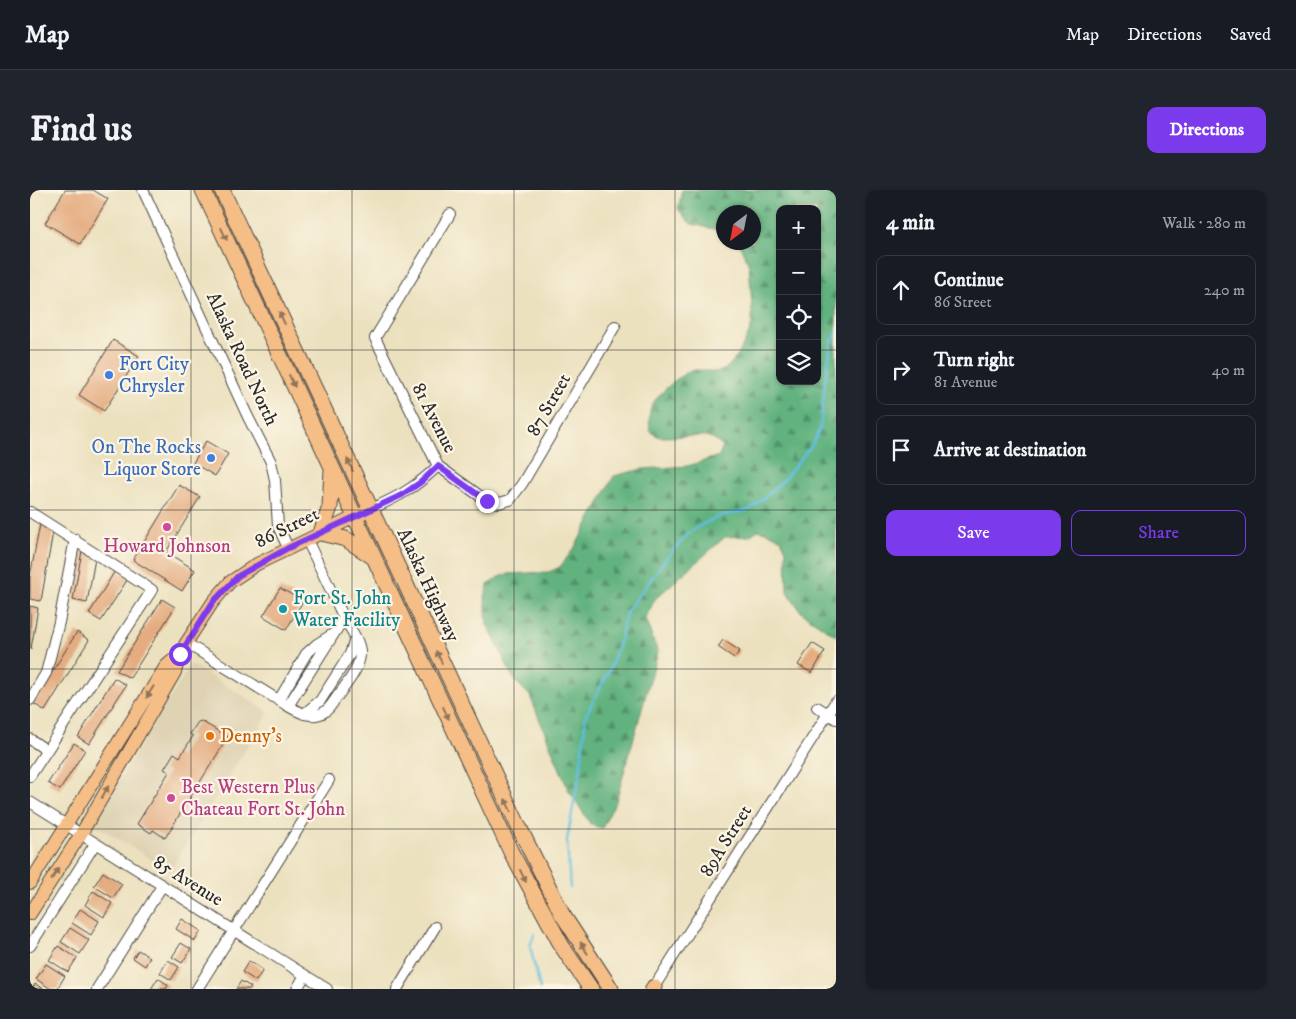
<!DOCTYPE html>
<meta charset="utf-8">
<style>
body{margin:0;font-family:"IM FELL DW Pica",serif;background:#20242c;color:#f1f3f6}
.controls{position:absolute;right:15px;top:15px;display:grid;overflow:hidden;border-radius:10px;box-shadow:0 1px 4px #0004}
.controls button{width:45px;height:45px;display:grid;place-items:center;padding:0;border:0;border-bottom:1px solid #363941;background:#171b24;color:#f1f3f6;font:25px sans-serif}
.compass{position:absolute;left:686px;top:15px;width:45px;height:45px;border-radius:50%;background:#171b24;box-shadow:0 1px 4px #0004;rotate:212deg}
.stop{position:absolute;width:15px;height:15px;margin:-11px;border:4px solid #7c3aed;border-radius:50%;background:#fff}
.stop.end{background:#7c3aed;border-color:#fff;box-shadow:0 1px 5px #0008}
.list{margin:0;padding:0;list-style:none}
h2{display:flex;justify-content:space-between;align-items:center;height:65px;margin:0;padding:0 20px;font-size:21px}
h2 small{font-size:16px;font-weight:400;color:#9ea1a6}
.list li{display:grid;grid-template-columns:32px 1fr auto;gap:15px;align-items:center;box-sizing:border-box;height:70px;margin:0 10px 10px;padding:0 10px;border:1px solid #363941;border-radius:10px}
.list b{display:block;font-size:19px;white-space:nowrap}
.list p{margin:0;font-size:16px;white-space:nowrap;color:#9ea1a6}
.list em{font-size:16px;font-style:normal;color:#9ea1a6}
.actions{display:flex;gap:10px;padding:15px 20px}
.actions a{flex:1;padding:11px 0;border:1px solid #7c3aed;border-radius:10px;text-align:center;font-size:18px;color:#7c3aed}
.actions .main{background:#7c3aed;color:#fff}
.icon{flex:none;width:28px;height:28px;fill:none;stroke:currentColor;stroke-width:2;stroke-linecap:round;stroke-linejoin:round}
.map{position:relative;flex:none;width:806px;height:799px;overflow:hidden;border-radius:10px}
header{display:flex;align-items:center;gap:30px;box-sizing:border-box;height:70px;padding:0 25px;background:#171b24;border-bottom:1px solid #363941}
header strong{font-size:24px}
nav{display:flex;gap:28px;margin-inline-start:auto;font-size:18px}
.intro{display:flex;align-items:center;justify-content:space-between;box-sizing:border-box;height:120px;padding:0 30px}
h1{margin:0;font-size:35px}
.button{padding:12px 22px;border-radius:10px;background:#7c3aed;color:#fff;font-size:18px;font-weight:700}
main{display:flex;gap:30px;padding:0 30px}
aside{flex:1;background:#171b24;border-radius:10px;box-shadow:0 1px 4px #0004}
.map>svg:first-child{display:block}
.built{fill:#dfd3b4}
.forest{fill:url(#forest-firs);stroke:#466e55;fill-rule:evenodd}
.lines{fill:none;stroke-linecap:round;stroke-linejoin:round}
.stream{stroke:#5fbedd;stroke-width:2.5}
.building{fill:#e4ac80}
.minor-casing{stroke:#484641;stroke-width:12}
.major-casing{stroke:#484641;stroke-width:14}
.highway-casing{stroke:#484641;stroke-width:17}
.minor{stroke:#fff;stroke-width:10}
.major{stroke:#f6be87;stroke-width:12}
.highway{stroke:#f6be87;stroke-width:15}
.oneway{fill:#907459}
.route{stroke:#7c3aed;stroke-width:6}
.grid{fill:none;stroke:#2b2b2b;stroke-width:1;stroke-opacity:0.55}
.shop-dot{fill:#3f7fe0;stroke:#fcf5e5;stroke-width:2}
.hotel-dot{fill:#d1479c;stroke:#fcf5e5;stroke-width:2}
.culture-dot{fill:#0f9aa8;stroke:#fcf5e5;stroke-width:2}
.food-dot{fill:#e8710a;stroke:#fcf5e5;stroke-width:2}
.labels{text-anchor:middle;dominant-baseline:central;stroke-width:4.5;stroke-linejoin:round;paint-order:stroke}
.street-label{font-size:19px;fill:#2b2b2b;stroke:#fcf5e5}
.shop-label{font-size:19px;fill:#366cbe;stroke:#fcf5e5;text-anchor:start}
.hotel-label{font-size:19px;fill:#b23c85;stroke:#fcf5e5}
.culture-label{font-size:19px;fill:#0d838f;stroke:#fcf5e5;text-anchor:start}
.food-label{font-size:19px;fill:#c56008;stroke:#fcf5e5;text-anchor:start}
</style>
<header>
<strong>Map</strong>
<nav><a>Map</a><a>Directions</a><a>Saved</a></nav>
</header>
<div class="intro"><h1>Find us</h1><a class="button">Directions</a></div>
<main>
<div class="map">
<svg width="806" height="799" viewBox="0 0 806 799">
<defs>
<pattern id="forest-firs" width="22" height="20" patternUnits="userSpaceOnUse" patternTransform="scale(1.25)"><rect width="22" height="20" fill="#62b27f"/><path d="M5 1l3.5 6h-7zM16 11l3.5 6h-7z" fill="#519168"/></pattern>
</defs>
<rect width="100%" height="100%" fill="#fcf5e5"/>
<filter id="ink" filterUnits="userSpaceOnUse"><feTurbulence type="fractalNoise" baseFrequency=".02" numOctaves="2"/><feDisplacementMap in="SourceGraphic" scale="10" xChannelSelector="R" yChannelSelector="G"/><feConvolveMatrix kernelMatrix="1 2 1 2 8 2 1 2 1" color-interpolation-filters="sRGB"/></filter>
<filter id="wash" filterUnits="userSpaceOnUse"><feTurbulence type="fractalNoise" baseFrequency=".0096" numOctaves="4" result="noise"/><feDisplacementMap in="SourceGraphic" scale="20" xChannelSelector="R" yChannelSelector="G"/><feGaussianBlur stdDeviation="1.12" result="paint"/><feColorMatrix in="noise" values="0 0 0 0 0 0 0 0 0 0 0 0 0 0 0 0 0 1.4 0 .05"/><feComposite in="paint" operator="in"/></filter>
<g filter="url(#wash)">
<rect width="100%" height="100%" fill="#ece1bf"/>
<path class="built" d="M161,474L239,522L140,681L62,633Z"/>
<path class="forest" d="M652,0H806V446L772,423L757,401L756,360L751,349L736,342L728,340L719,346L695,347L625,409L615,429L628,462L586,611L572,638L561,635L538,599L500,506L484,490L457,434L455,407L458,395L467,388L478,384L519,382L530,377L545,357L584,286L612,279L658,276L689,266L693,257L682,248L676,246L629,247L620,241C619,231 618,221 624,212C631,202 653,181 665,180C676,179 685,185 695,179C706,172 719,146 722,134C723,127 720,80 718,73C716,66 711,59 708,53L724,52V22H694L693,41L661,34L648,19ZM750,19H787V191H750Z"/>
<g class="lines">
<path class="stream" d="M540,698L537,650L546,601L550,584L556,525L580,479L590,450L596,423L635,370L657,345L669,336L690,326L719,320L739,304L755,288L782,255L790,239L796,183L801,155L806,144
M504,744L500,756L510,799"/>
</g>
<g id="blocks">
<path class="building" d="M35,0H63L78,9L50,54L15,33Z
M83,150L109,166L74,221L49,205Z
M176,251L198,264L185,286L163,273Z
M149,295L170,307L136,362L165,380L152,401L103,370Z
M10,334L24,336L11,411L0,409V387Z
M52,361L66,363L57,413L43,410Z
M86,379L99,387L71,431L59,424Z
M250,398L273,411L256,440L233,426Z
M132,409L145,417L100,488L87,481Z
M0,416L8,418L1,459H0Z
M47,442L59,450L15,521L3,513Z
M693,450L710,461L704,468L688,457Z
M782,453L795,461L782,483L768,475Z
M84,488L96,495L59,554L48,547Z
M171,531L198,547L135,648L123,640L121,643L107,634L139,582L134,579L144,563L150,567L163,546L160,544L168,532Z
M44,553L55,560L30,600L18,593Z
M73,682L92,694L83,708L64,696Z
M63,701L82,713L74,727L55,715Z
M50,719L69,731L61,745L42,733Z
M152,729L171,741L165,751L146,739Z
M40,738L59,750L50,764L31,752Z
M151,753L161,759L152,773L142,767Z
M28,756L47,768L38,782L19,770Z
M108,760L120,767L115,776L103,768Z
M138,770L149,777L141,790L130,783Z
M219,771L233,780L226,791L212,782Z
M16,774L35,786L27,799H21L6,789Z
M128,788L138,795L136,799H121Z
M211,791L221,797L220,799H206Z
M5,794L14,799H2Z"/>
</g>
</g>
<g filter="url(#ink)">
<use href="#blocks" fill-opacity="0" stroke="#484641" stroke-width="1"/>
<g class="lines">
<defs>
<path id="minor" d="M113,0L218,227L241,272L245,290L248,336L258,358
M420,24L345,148L408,276L457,311L469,313L480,310L492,294L585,136
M341,319C368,307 385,298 408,276
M0,322L122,400L0,586
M156,453L258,516L314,428
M0,510L16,483L29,432L45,349
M249,510L276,464L287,454L303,444
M258,516C273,525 290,532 302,514C311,500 329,482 330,465C331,451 319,438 313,426C301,401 289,375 277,350
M787,517L806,529
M274,524L290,511L320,464L325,449
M0,549L16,560
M0,612L297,799
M0,756L65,654
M624,797L806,511
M67,799L132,696
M167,799L299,590
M267,799L275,785
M367,799L405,737"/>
<path id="major" d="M0,693L136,476L150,464
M0,724L51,644L145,482L150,464L156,453L183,412L200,392L227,374L341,319"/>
<path id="highway" d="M173,0L481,662L533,758L561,799
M192,0L488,635L532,724L581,799
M302,280L300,317L291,343L316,349L343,367
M623,799L624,797"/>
</defs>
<use href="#minor" class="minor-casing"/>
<use href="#major" class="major-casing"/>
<use href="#highway" class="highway-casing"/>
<use href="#minor" class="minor"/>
<use href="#major" class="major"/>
<use href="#highway" class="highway"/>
</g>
<defs><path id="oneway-solid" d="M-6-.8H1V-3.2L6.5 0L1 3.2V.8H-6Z" transform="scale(1.25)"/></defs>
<g class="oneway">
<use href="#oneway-solid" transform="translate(194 44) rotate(65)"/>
<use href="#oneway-solid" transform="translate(252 128) rotate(-115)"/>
<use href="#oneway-solid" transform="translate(262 191) rotate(65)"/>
<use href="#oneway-solid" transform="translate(320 275) rotate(-115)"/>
<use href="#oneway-solid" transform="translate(409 467) rotate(-115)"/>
<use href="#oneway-solid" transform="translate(120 502) rotate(122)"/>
<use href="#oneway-solid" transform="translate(416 523) rotate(65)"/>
<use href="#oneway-solid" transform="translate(75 602) rotate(-60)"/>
<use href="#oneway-solid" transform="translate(478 615) rotate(-115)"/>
<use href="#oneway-solid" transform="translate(25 684) rotate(-58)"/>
<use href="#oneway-solid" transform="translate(493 686) rotate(63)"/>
<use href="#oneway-solid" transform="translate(554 758) rotate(-122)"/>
</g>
</g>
<g class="lines" filter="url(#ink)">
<path class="route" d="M150,464L183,412L208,386L258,358L372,305L391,292L408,276L457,311"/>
</g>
<path class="grid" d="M161,0V799M322,0V799M484,0V799M645,0V799M0,160H750M787,160H806M0,320H806M0,479H806M0,639H806"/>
<g class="shop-dot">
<circle cx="79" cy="185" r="5"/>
<circle cx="181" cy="268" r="5"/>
</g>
<g class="hotel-dot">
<circle cx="137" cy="337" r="5"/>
<circle cx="141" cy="608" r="5"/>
</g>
<circle class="culture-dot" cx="253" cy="419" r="5"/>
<circle class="food-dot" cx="180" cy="546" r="5"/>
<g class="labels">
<g class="street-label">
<text transform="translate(212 169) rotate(65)">Alaska Road North</text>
<text transform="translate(519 215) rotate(-60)">87 Street</text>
<text transform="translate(404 228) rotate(63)">81 Avenue</text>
<text transform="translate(257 338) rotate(-26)">86 Street</text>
<text transform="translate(398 395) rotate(65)">Alaska Highway</text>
<text transform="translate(696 651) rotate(-58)">89A Street</text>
<text transform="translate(158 691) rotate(32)">85 Avenue</text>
</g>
<g class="shop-label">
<text x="89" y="174">Fort City<tspan x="89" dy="22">Chrysler</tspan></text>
<text x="171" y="257" text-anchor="end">On The Rocks<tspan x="171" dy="22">Liquor Store</tspan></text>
</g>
<g class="hotel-label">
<text x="137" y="356">Howard Johnson</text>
<text x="151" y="597" text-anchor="start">Best Western Plus<tspan x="151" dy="22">Chateau Fort St. John</tspan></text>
</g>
<g class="culture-label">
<text x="263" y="408">Fort St. John<tspan x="263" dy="22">Water Facility</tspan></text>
</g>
<g class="food-label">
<text x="190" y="546">Denny's</text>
</g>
</g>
</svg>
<div class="controls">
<button>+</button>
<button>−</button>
<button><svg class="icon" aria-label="locate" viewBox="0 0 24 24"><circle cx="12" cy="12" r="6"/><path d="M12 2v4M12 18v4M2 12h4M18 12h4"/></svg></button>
<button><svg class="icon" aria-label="layers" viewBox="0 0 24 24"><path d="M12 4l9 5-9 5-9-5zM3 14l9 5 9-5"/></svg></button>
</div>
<svg class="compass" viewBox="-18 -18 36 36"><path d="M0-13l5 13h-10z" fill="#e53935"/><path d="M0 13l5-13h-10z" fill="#9ea1a6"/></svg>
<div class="stop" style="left:150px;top:464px"></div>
<div class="stop end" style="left:457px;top:311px"></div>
</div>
<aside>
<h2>4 min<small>Walk · 280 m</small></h2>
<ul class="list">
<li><svg class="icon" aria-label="ahead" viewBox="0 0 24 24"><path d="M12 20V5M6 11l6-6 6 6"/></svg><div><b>Continue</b><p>86 Street</p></div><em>240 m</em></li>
<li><svg class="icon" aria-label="right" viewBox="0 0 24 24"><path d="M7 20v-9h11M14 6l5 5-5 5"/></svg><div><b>Turn right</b><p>81 Avenue</p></div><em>40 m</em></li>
<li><svg class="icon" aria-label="arrive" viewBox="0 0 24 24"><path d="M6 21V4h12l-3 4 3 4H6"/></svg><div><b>Arrive at destination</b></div></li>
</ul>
<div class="actions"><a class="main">Save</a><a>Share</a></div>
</aside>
</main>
